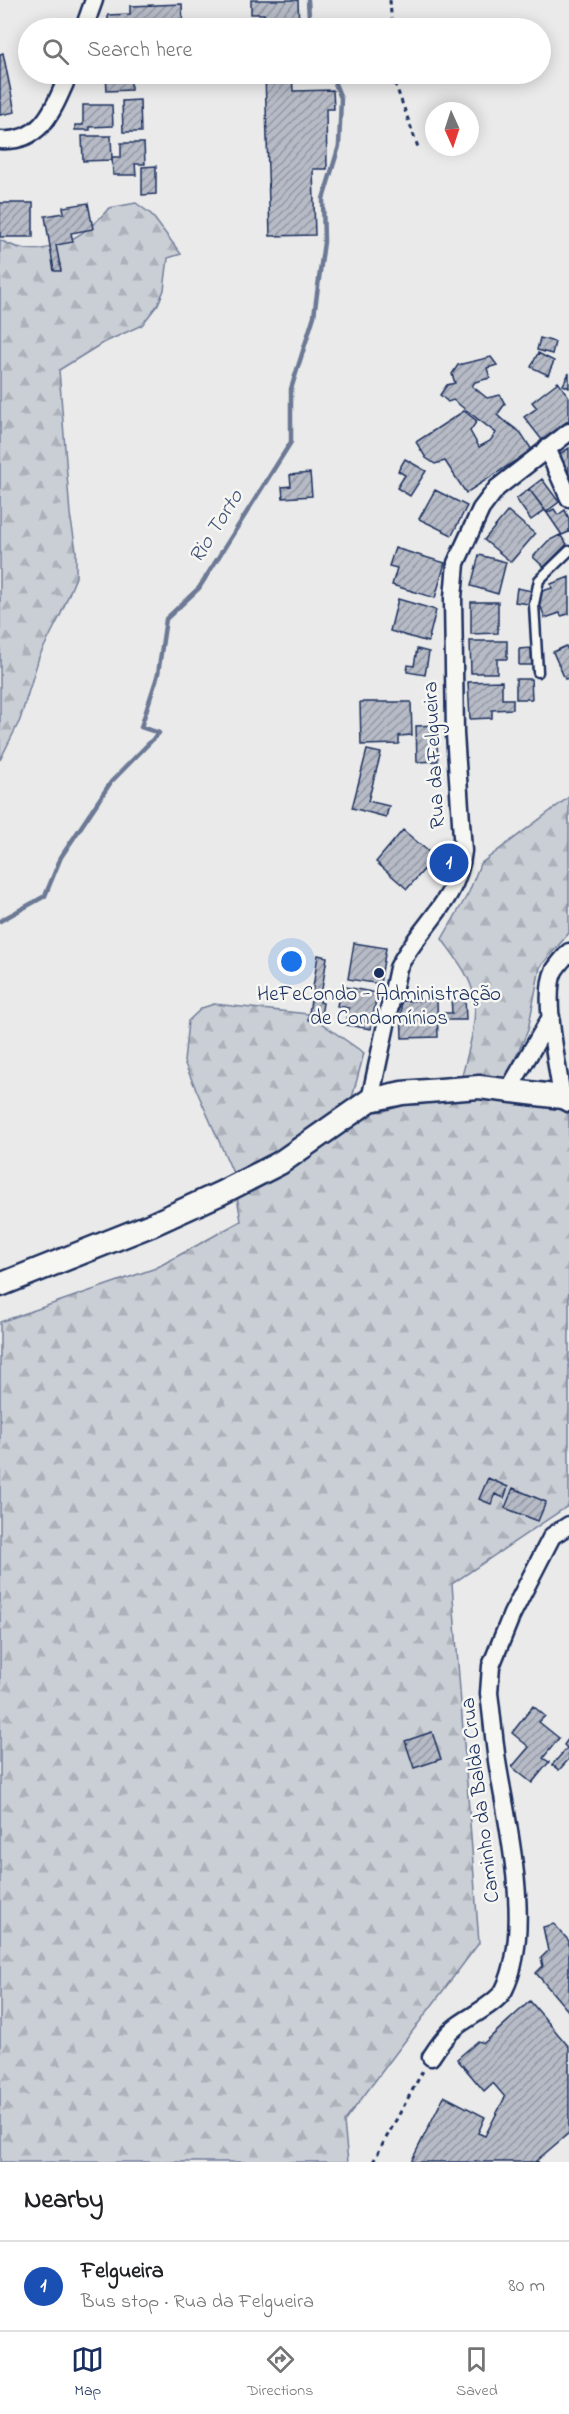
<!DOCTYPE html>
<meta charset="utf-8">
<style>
body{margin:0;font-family:"Indie Flower",sans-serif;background:#f2f2f2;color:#202124}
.compass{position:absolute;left:425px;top:102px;width:54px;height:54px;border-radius:50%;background:#fff;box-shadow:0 3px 15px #0003;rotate:177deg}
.you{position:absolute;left:292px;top:962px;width:21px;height:21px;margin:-15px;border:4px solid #fff;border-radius:50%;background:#1a73e8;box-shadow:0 0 0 9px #1a73e833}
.badge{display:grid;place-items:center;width:39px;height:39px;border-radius:50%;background:#1b2f5e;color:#fff;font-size:20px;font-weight:700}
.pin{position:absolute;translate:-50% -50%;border:3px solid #fff;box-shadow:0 2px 6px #0006}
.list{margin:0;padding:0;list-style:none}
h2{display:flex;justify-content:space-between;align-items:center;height:78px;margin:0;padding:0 24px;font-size:26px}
h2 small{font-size:20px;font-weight:400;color:#757577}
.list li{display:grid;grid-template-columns:39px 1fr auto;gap:18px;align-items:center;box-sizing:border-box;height:90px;padding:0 24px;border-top:2px solid #e0e0e0}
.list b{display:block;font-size:22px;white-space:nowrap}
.list p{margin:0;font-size:20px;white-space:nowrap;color:#757577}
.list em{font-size:20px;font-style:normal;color:#757577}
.icon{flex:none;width:33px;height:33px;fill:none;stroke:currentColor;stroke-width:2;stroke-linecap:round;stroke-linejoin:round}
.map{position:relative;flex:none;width:569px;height:2162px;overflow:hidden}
.search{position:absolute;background:#fff;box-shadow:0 3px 15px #0003;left:18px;right:18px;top:18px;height:66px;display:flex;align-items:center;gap:15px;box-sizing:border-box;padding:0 21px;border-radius:33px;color:#757577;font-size:22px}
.sheet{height:168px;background:#fff}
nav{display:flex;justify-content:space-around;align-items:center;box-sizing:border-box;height:84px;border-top:2px solid #e0e0e0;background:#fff;font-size:16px;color:#757577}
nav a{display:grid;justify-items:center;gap:3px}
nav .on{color:#1b2f5e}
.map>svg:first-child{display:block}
.forest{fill:url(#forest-firs);stroke:#727e9a;stroke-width:1.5}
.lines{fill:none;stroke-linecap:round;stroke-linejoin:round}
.stream{stroke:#6c7995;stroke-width:4.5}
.building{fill:url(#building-hatch);stroke:#1b2f5e;stroke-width:1.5}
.lane-casing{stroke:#1b2f5e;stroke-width:13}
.street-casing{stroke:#1b2f5e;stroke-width:21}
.secondary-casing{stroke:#1b2f5e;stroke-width:27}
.path{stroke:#1b2f5e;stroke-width:3;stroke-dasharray:4.5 4.5;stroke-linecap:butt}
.lane{stroke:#f6f6f2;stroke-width:8}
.street{stroke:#f6f6f2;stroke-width:16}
.secondary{stroke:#f6f6f2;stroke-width:22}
.poi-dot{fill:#1b2f5e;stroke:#f6f6f2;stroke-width:2}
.labels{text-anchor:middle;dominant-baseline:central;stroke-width:5;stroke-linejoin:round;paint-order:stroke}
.street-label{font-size:21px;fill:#1b2f5e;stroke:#f6f6f2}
.poi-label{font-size:21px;fill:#1b2f5e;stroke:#f6f6f2}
.water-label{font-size:22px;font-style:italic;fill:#44547a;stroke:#f6f6f2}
</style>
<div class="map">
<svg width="569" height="2162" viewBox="0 0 569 2162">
<defs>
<pattern id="forest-firs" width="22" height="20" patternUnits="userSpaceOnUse" patternTransform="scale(1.5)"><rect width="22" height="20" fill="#caced5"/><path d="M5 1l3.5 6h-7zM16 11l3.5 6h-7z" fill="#adb1b9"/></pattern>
<pattern id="building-hatch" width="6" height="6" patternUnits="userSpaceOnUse" patternTransform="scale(1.5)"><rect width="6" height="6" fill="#b6bbc6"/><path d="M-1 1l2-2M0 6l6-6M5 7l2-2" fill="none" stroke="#9398a4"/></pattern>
</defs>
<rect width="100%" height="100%" fill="#e9eae9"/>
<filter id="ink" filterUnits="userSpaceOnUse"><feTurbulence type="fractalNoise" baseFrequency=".0167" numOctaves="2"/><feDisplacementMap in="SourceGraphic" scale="12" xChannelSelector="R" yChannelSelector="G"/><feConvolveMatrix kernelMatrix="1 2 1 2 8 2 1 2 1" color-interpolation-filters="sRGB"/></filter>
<g filter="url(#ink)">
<path class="forest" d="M136,203L151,214L181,254L168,258L164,290L158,304L142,325L101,344L59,370L70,514L76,550V577L60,616L39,657L20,720L0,760V240C40,263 82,240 109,208Z
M569,797V933L540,967L528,1030L511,1068L515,1097L551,1102L569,1115V1505L452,1584L479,1943L344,2122L348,2162H0V1322L156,1268L241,1221L233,1173L184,1062L188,1021L202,1008L214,1004L308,1014L364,1053L352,1098L381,1112L459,1089C465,1060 478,1027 474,997C471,976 454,956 442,939L469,892L480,864Z"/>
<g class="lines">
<path class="stream" d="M308,0L309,17L314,28
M0,921L45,896L61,857L111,782L159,733L141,727L158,674L166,619L199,588L291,442V389L314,316L324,242L323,199L339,146L341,98L331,74"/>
</g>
<path class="building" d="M251,0H298L299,28H264V14H251Z
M182,4L183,28H210H141V25L132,26V28H108V15L130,14V6Z
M3,53L15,112L0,115V54Z
M93,74H131V90L107,91L106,75L93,76Z
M265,74H292L293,91L333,90L334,109H326L327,169H313L315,235L270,236Z
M140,100L141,132H123L122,101Z
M83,105H112L113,126L90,127V130H75V125H83Z
M82,136H111L112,160L83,161Z
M121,143H144L145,164H135L136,175H113L112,157H121Z
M156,166V194L142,195V167Z
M0,203H33V237H0Z
M88,203L93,229L71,233L73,242L56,245L61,271H54L45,216L64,213L63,207Z
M540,338L555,342L552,354L537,350Z
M538,353L554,361L548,375L531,367Z
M491,357L497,365L487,368L490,378L475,382L472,386L487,398L500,395L505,404L497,415L521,433L532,450L466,493L445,461L435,464L426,458L416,442L464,411L477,421L470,431L479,447L490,441L496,433L453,400L448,402L440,395L447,385L455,383L452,374L458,365Z
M569,373V388L563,385Z
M558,382L569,397V420L542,440L524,417L537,408L532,402Z
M569,448V475L556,456Z
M405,459L426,471L410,496L397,488L405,475L398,471Z
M310,473L312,496L283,498L282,487L291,486L290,475Z
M542,479L559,502L546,512L529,489Z
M529,489L545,510L531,520L516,499Z
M435,490L467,506L452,535L419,519Z
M554,509L558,515L565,510L569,519V532L562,535L547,513Z
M508,511L535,534L511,562L484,540Z
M560,535L567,544L544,567L533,557L548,541Z
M395,548L445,563L435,598L392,585L397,568L389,566Z
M479,555L506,562L498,594L471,586Z
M569,577V614L561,616L560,613L545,618L536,593L552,588L551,584Z
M517,588L532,591L529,604L515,602Z
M398,599L436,610L428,642L390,631Z
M471,602H498V633L471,634Z
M470,641H507V659H497V673H471Z
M566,646L569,652V678L565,679L553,652Z
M531,648L532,665H519V649Z
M417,649L429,652L425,675L407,672L408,665L414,666Z
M516,679H531L532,699H516Z
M502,681V699H513V709L492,710V718L470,719L468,682Z
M360,702H411L412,735L399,736V744L361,745Z
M436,725L438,761L417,762L416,726Z
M367,750L381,753L368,801L389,806L386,817L352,808Z
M403,830L435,857L407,889L376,862Z
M354,943L386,948L380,984L348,979Z
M318,955L327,957L320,1002L323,1003L320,1022L308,1020Z
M341,986L377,993L371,1029L346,1025L349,1008L337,1006Z
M451,997H465L466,1020H443V1013H452Z
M437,1000L438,1037L402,1038L401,1001Z
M488,1478L508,1487L504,1498L495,1494L491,1504L479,1499Z
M513,1488L546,1502L538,1521L505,1508Z
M533,1706L545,1716L539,1722L559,1738L543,1758L549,1762L532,1783L512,1767L529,1747L512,1733Z
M432,1732L441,1759L414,1768L405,1741Z
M569,1738V1759L559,1770L552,1765L567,1748L564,1745Z
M554,1924L569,1941V2012L536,1973L543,1966L541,1958L548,1951L543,1927Z
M530,2001L569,2047V2133L536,2161L539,2162H411L444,2096L485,2117L478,2133L485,2136L505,2097L493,2083L484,2091L457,2059L478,2041L484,2043Z"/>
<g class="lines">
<defs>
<path id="lane" d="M538,672L534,604L539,580L569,551"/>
<path id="street" d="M84,28L94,0
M0,140C44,143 54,106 69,74
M547,448L569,498
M509,1089L551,1017
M562,1097C558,1068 542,995 554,971C558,964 564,958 569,952
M370,1100L398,968C419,926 458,902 463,851L455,734L453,598L456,563L481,509L497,488L569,432
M431,2057C438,2046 446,2034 457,2026C470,2016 496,2004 504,1990C534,1930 507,1825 497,1761C494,1739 492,1716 489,1693L491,1666L512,1614L552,1536L569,1525"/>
<path id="secondary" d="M0,1285L151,1225L221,1193L280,1163L370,1100L402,1093L479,1087L562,1097L569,1100"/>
</defs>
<use href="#lane" class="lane-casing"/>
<use href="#street" class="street-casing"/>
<use href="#secondary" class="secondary-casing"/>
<path class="path" d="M390,0L392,28
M394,74L395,83L419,150
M373,2162L424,2069"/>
<use href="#lane" class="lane"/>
<use href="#street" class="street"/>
<use href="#secondary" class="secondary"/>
</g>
</g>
<circle class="poi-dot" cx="379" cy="973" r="6"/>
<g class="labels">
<g class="street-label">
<text transform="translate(435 755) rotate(-93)">Rua da Felgueira</text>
<text transform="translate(481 1800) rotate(-97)">Caminho da Balda Crua</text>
</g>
<g class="poi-label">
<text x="379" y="995">HeFeCondo - Administração<tspan x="379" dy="24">de Condomínios</tspan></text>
</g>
<g class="water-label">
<text transform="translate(217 527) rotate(-58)">Rio Torto</text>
</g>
</g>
</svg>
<svg class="compass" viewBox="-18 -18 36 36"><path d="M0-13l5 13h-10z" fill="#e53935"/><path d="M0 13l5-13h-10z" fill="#757577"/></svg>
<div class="you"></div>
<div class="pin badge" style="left:449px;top:863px;background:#1a4fb4">1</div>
<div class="search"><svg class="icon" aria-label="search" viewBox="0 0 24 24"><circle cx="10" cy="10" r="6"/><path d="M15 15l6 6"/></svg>Search here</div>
</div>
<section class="sheet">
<h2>Nearby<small></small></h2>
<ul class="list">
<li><span class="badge" style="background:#1a4fb4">1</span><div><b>Felgueira</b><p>Bus stop · Rua da Felgueira</p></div><em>80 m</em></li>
</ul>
</section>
<nav>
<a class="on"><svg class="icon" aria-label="map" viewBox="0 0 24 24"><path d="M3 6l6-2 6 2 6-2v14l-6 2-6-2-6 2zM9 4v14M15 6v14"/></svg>Map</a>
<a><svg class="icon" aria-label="directions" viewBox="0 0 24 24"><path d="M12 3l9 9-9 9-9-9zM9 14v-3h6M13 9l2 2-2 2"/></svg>Directions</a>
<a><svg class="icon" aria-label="saved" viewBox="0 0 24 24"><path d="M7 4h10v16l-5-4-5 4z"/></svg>Saved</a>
</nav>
